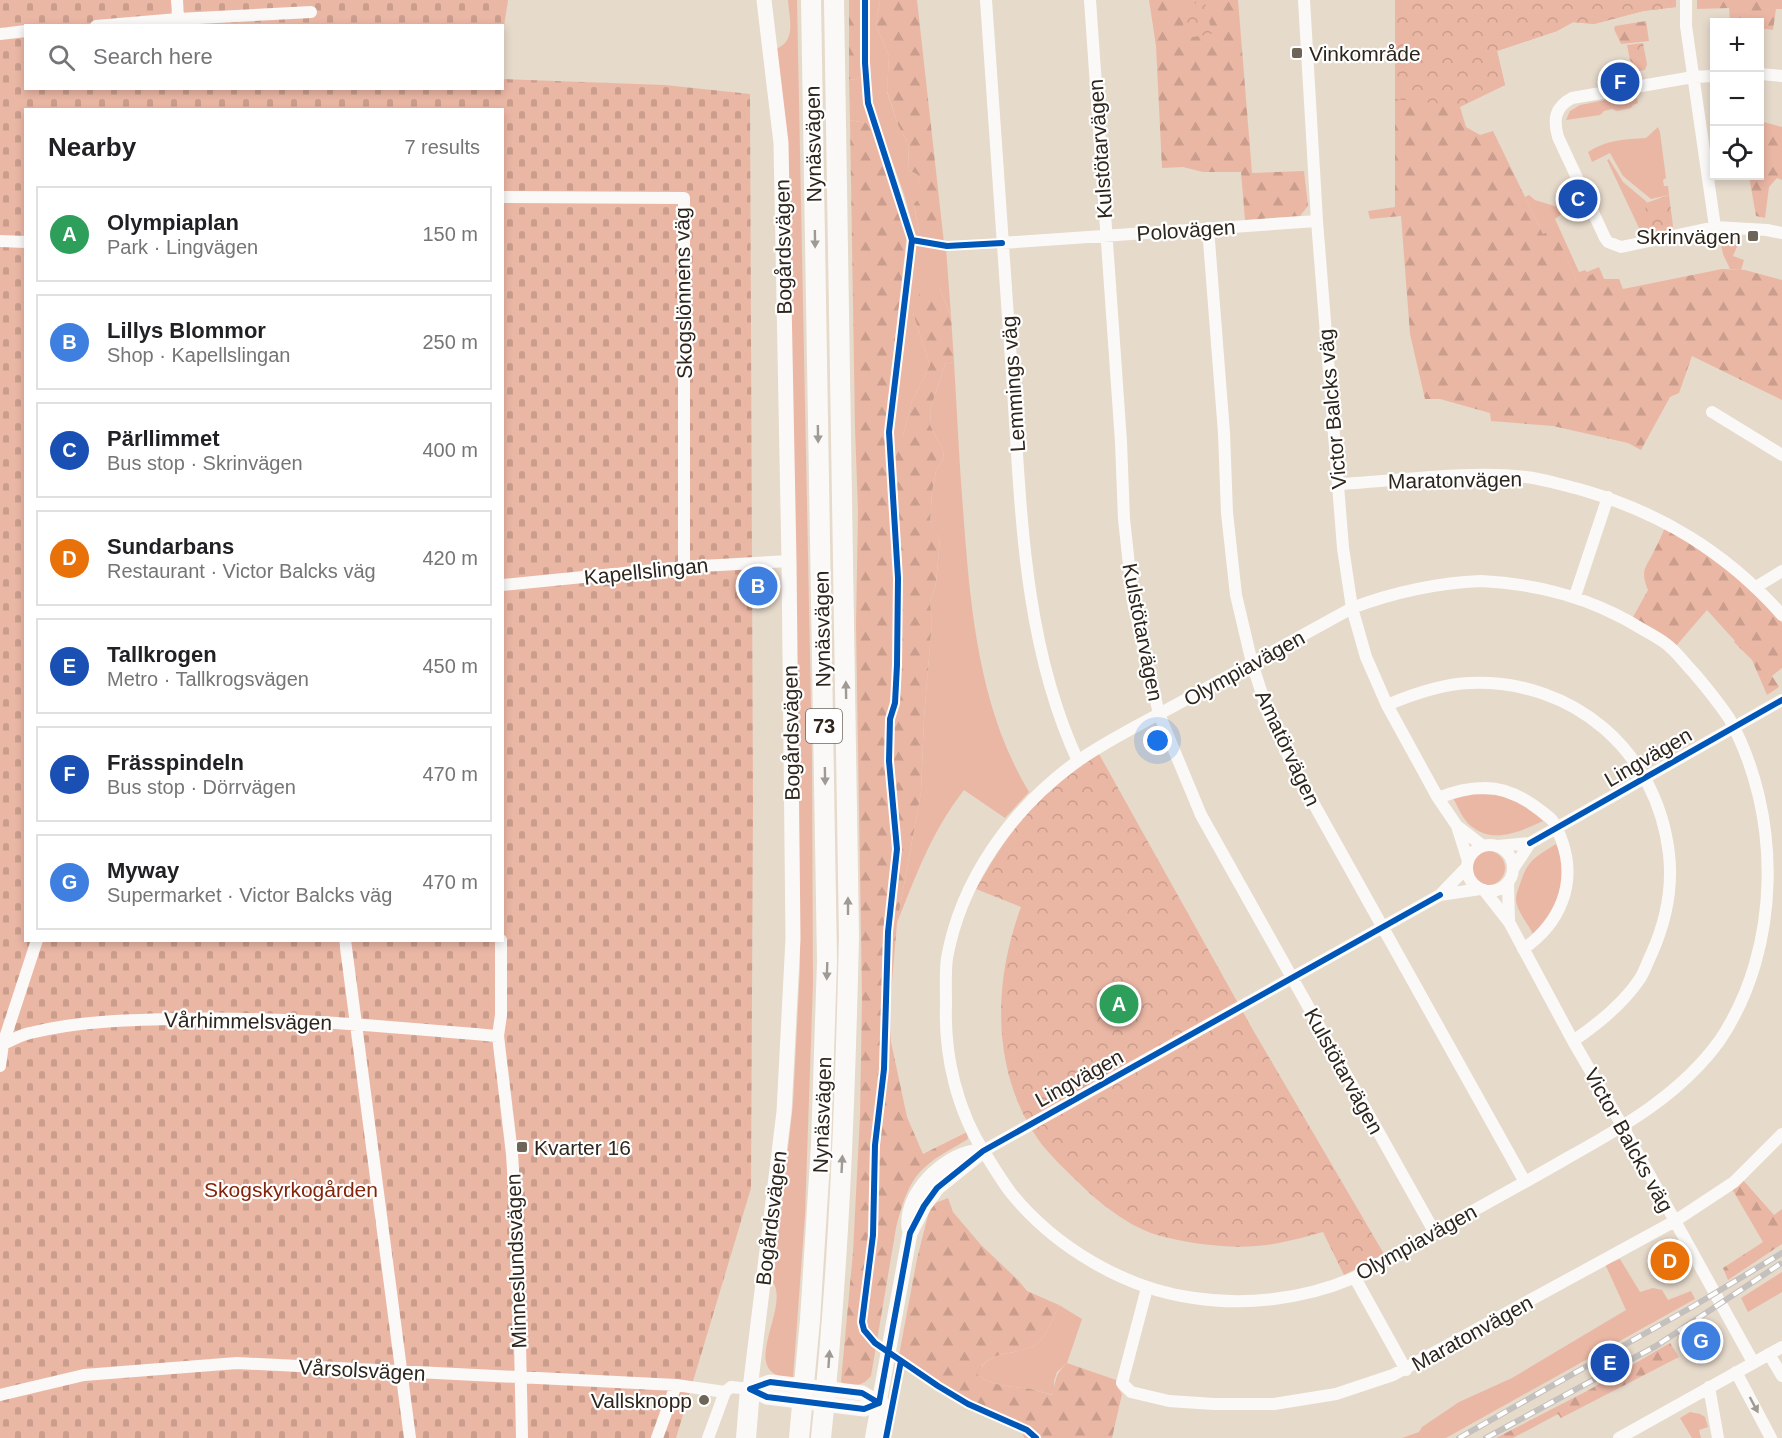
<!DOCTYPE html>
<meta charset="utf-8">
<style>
body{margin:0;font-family:Helvetica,sans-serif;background:#f2f2f2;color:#202124}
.controls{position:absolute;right:18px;top:18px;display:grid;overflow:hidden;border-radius:0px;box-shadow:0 3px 9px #0003}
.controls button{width:54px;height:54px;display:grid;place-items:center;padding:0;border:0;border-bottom:2px solid #e0e0e0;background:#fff;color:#202124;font:30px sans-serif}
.you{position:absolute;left:1158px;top:741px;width:21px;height:21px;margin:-15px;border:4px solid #fff;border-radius:50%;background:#1a73e8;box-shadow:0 0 0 9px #1a73e833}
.badge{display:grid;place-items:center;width:39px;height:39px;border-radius:50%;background:#6e6559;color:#fff;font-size:20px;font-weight:700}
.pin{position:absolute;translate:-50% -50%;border:3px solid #fff;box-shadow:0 2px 6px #0006}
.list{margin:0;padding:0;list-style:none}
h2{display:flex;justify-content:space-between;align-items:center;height:78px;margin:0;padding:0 24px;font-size:26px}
h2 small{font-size:20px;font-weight:400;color:#757577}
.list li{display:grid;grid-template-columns:39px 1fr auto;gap:18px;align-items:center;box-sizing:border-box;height:96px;margin:0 12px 12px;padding:0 12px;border:2px solid #e0e0e0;border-radius:0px}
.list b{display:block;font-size:22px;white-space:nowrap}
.list p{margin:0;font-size:20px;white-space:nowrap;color:#757577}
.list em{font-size:20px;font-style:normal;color:#757577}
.icon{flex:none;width:33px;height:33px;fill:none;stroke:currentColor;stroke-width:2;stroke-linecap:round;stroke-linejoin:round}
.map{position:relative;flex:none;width:1782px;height:1438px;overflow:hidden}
.search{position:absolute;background:#fff;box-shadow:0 3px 9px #0003;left:24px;top:24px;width:480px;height:66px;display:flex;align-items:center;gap:15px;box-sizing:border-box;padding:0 21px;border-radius:0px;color:#757577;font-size:22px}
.panel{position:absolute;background:#fff;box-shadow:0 3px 9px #0003;left:24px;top:108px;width:480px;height:834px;border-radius:0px}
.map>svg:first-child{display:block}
.grass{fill:#ebb7a5}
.forest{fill:url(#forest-firs)}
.cemetery{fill:url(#cemetery-stones);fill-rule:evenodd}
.park{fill:url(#park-crowns)}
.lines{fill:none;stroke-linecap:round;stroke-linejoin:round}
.minor{stroke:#fbf9f7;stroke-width:12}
.tertiary{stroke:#fbf9f7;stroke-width:15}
.trunk{stroke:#fbf9f7;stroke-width:20}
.rail-casing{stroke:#c3c0bd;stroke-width:6}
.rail{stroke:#fff;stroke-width:4;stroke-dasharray:11;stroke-linecap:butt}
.cycleway-casing{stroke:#fff;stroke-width:10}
.cycleway{stroke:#0057b8;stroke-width:6}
.oneway{fill:#9f9a94}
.poi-dot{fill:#6e6559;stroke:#fff;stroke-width:2}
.labels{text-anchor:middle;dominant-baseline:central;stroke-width:4.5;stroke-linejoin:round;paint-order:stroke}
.shield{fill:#fff;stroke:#6d6760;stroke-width:1.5}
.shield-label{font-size:20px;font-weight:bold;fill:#2e261c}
.poi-label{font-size:21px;fill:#2e261c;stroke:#fff;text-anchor:start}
.street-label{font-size:21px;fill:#2e261c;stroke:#fff}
.park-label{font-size:21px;fill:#85230a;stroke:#fff}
</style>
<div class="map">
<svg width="1782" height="1438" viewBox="0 0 1782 1438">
<defs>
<pattern id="forest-firs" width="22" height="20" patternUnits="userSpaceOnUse" patternTransform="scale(1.5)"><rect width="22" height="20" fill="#ebb7a5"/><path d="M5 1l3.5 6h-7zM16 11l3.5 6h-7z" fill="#ca9d8d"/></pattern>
<pattern id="cemetery-stones" width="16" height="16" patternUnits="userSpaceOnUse" patternTransform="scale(1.5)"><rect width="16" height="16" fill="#ebb7a5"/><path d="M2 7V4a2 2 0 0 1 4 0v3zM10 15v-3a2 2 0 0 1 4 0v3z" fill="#ca9d8d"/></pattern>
<pattern id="park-crowns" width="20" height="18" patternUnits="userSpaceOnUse" patternTransform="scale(1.5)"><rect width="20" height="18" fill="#ebb7a5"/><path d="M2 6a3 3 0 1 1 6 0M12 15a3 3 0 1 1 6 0" fill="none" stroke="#ca9d8d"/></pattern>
</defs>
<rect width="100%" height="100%" fill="#e6dacb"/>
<path class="grass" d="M788,0H797L812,757L813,983L805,1215L793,1378C734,1376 791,1310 773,1282L793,1104L800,967L798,745L776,49C797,41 789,18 788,0Z
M869,0H880L876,25L889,56L887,92L898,125L908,143L909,170L918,175L923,195L914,205L920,238L918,239L915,234L904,194L874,111L870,78Z
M862,74L863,95L871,124L850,120L849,79L856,80Z
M1636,94L1638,103L1633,105L1631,108L1617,111L1612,109L1604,111L1600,115L1566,120L1570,111L1580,105Z
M1658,127L1660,132L1666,178L1663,180L1664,186H1668L1669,195L1651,199L1623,176L1610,153L1592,162L1588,152C1606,140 1625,139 1646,138Z
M1609,159L1623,182L1647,202L1646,203L1653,230L1673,226V229L1640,236L1636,231L1639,228L1607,160Z
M1529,195L1535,200L1567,210L1555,219L1579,272L1585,270L1587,272L1599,267L1604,279L1577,281L1554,230L1543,234L1525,197Z
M1719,236H1738L1739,242L1733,256L1744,260L1741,270L1730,269L1723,254Z
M919,245L946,248L951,316L939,287L913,313L930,365L912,401L903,436H893V413L914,246Z
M954,362C957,411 959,460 963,509C970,605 978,707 1029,792L1005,818L964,790C932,831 916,875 897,923L921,792L924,718L932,621L930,602L936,583L940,539L930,526L932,492L936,471L944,458L943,451L930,425L931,407L945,364Z
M1461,794C1497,794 1516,794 1543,821C1521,831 1494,845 1471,826C1463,820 1458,807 1453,798Z
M1556,844C1572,877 1556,910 1533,934C1528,924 1517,911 1516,900C1516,894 1519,887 1521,881C1528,859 1538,856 1556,844Z
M1471 868a17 17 0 1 1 34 0a17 17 0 1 1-34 0Z
M1620,1259L1640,1292L1653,1288L1662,1290L1668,1300L1691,1291L1695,1299L1446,1438H1402L1419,1432L1422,1427L1459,1402L1512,1378L1626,1310L1605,1264Z
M1782,1272V1292L1748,1312L1741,1298Z
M1059,1305L1082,1319L1067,1363L1057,1372L1054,1381V1395C1044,1393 1034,1389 1024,1388C1007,1386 991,1386 977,1374C990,1351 1003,1356 1025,1349C1030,1347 1035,1346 1038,1343C1048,1333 1053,1318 1059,1305Z
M1690,1412L1700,1414L1705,1417L1708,1427L1699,1430L1701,1438H1692L1680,1418Z"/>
<path class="forest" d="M849,0H862V74L856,80L849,79Z
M880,0H917L944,243L920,238L914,204L922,195L918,175L909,170L908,143L898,125L887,91L889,56L876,25Z
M1149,0H1238L1252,173L1304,171L1308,206L1300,216L1245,220L1241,172H1203L1183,167L1162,168L1156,46Z
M1395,0H1676V7L1643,11L1594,24L1573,22L1557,31L1497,51L1505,85L1460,107L1466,127L1480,135L1493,131L1543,234L1554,229L1577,281L1597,272L1604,279H1619L1623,289L1722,269L1745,270L1782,280V400L1692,356L1679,393L1670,397L1641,450L1628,443L1553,426L1491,421L1490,413L1440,399H1425L1410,334L1401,216L1370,219L1368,211L1395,207Z
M1697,0H1782V9H1776L1773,30L1760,28V22H1730L1729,8L1697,9Z
M1646,21L1649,41L1621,44L1614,29L1615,26Z
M850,120L871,124L900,206L907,235L890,383L886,436H903L912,401L930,365L913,313L920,291L939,287L951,316L954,362L945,364L931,407L930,425L943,451L944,458L936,471L932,492L930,525L940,539L936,583L930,602L932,621L924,718L921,792L897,923L889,1017L891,1042L907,1117L923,1154L967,1132L968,1139C954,1148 936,1156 924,1168C908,1182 901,1208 896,1228L871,1376C863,1386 856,1386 843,1384L841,1381L853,1252L860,1116L862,996L856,625L858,511L855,428Z
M1760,121L1782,127V180L1777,178L1769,187L1765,218L1756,216L1749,176H1760Z
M1665,527C1704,553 1753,585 1782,623V668L1772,676L1779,687L1767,695L1752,660L1734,642L1735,641L1707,610L1675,647L1633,617L1648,590C1639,569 1647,567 1655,549C1659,542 1662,534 1665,527Z
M1743,1180L1774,1215L1782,1209V1244L1728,1280L1723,1268L1763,1242L1732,1189Z
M948,1198L953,1212L981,1245L1018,1280L1027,1291L1059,1305C1053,1318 1048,1333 1038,1343C1035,1346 1030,1347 1025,1349C1004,1356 989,1351 977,1374C991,1386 1007,1386 1024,1388C1034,1389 1043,1393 1053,1395C1055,1380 1056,1373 1067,1363L1116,1380L1118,1388L1122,1394L1112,1438H1024L1020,1422L956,1393L899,1355L917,1259L929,1211L933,1204Z
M1670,1343L1679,1357L1561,1418L1558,1414L1513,1438H1496L1587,1391Z"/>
<path class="cemetery" d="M0,0H508L503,33L502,26H26V88H502L503,79L665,85L750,94L753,803L751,1188L676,1438H0ZM26,110H502V940H26Z"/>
<path class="park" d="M1395,0H1676V7L1643,11L1594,24L1573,22L1557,31L1497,51L1505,85L1460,106L1395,99Z
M1205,2L1212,34L1186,38L1183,23L1190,4Z
M1643,43L1647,64L1645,70L1639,71L1630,60L1627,45Z
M1669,195L1673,226L1653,230L1644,221L1646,203Z
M1099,754L1253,1030L1384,1254L1344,1275L1323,1232C1308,1236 1294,1240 1279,1243C1241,1251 1194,1245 1157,1235C1128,1226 1099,1203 1078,1182C1066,1171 1054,1159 1043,1146C991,1077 992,985 1021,907L976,889C1011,826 1039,793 1099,754Z"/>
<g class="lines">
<path class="minor" d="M177,0L178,19
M986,0C994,125 1004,250 1012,375C1021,504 1022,641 1078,761
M1090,0L1121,442L1124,519L1133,602L1159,714L1201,815L1435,1233
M1304,0L1317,221L1343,548L1352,608L1366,657L1387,705L1438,798L1457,826L1468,861
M1686,0V26L1715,227
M96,26L178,19L311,12
M0,34L26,31
M1760,74L1782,76
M1714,76L1693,77L1572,98C1555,107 1553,119 1558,137L1605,238L1608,242L1621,247L1715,227L1767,230L1782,233
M502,197L684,198V567
M1208,228L1224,433L1227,513L1236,595L1252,663L1269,716L1296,772L1525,1182
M0,241L26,242
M1002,243L1317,221
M1712,412L1782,455
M1339,484C1399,481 1467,470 1526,477C1544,479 1562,485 1579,489C1660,512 1726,552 1782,615
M1481,581C1540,584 1592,598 1642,629C1652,635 1663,640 1671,648C1679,655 1686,665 1694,673C1706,687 1718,702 1729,718C1782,814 1782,947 1720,1040C1682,1093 1625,1126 1569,1157C1533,1178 1496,1198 1460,1218C1433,1233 1407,1248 1380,1263C1371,1268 1361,1275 1351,1279C1303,1299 1245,1306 1194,1298C1125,1289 1055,1247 1011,1193C1002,1181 994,1168 986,1155C957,1112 944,1055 946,1004C946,989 945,973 947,958C961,880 1011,810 1075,763C1105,741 1149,720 1183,701C1239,670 1296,639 1352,608C1394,592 1437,583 1481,581Z
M502,585L684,567L789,561
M1756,587L1782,571
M1575,596L1608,497
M1387,705C1413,694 1441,684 1470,683C1574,679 1657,751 1669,854C1673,890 1666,922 1651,955C1647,963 1644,973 1639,980C1622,1005 1598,1024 1573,1041
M1438,798C1453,792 1466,788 1483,788C1499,787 1516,794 1530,803C1537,808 1546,814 1552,820C1557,826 1559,834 1562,841C1577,884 1560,924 1523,949
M1457,826L1483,846
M1467 868a23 23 0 1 1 46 0a23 23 0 1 1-46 0Z
M1498,846L1530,843L1782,700
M1513,869L1530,843
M1508,883L1509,922
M1484,890L1509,922L1573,1041L1623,1127L1753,1362
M1440,895L1480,889
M345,940L410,1438
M501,940V1015L498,1036L512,1154L518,1247L522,1438
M0,1045C10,1042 19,1035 30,1033C77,1021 127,1020 175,1019C283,1016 390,1027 498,1036
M0,1066L3,1044L37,940
M983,1151L1440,895L1467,867
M1355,1278L1406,1370
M1147,1288L1122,1383L1131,1392L1169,1401L1214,1404H1274L1336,1394L1393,1375L1675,1221L1734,1182L1782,1134
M1769,1354L1782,1376
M1736,1372L1771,1438
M1709,1387L1718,1438
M0,1395L84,1375L237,1363L676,1385L725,1392
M657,1438L676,1385
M708,1438L725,1392L731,1387L750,1389
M1619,1438L1782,1347"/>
<path class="tertiary" d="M909,1228C905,1194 943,1157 974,1152
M750,1389L784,1112L793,939L789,561L781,143L764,0
M750,1389L770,1382L862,1393L879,1403
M750,1389L767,1397L864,1409L879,1403
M879,1403L910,1233L924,1206L937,1188L983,1151"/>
<path class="trunk" d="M746,1438L750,1389
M799,1438L810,1320L821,1145L827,961L811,0
M821,1438C839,1271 845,1104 849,937L834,0
M875,1438L879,1416V1403"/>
<defs>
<path id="rail" d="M1459,1438L1692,1307L1782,1253
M1486,1438L1656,1346L1780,1264"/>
</defs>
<use href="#rail" class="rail-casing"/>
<use href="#rail" class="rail"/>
<defs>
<path id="cycleway" d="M865,0V63L868,103L912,240L889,432L898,578L897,665L895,703L890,719L889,761L897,849L888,932L884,1069L875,1145L873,1235L862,1322L864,1330L875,1343L938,1386L968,1404L1027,1430L1036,1438
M912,240L947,246L1002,243
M1530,843L1782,700
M750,1389L770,1382L862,1393L879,1403
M750,1389L767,1397L864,1409L879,1403
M879,1403L910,1233L924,1206L937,1188L983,1151L1440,895
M886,1438L901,1361"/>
</defs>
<use href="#cycleway" class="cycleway-casing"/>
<use href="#cycleway" class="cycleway"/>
</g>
<defs><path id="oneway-solid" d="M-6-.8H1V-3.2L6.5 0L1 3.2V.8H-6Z" transform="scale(1.5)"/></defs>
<g class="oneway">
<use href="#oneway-solid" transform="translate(815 239) rotate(89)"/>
<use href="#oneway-solid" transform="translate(818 434) rotate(89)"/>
<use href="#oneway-solid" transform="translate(846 690) rotate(-91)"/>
<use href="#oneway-solid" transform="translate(825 776) rotate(89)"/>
<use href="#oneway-solid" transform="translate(848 906) rotate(-90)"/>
<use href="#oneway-solid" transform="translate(827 971) rotate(92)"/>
<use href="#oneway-solid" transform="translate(842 1164) rotate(-87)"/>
<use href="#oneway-solid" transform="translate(829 1359) rotate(-86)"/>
<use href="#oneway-solid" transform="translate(1754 1405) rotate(62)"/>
</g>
<g class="poi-dot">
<rect x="1291" y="47" width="12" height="12" rx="3"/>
<rect x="1747" y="230" width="12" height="12" rx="3"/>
<rect x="516" y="1141" width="12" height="12" rx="3"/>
<circle cx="704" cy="1400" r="6"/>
</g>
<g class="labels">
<rect class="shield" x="806" y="709" width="36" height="34" rx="4.5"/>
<g class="shield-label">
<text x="824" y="726">73</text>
</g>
<g class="poi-label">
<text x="1309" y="53">Vinkområde</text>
<text x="1741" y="236" text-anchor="end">Skrinvägen</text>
<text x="534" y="1147">Kvarter 16</text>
<text x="692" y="1400" text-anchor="end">Vallsknopp</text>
</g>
<g class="street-label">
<text transform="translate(813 144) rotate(-91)">Nynäsvägen</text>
<text transform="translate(1100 149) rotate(-94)">Kulstötarvägen</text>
<text transform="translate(1186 230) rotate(-4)">Polovägen</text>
<text transform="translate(783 247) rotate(-91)">Bogårdsvägen</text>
<text transform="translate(683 293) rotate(-91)">Skogslönnens väg</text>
<text transform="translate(1013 384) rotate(-94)">Lemmings väg</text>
<text transform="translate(1332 409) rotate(-95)">Victor Balcks väg</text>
<text transform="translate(1455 480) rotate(-1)">Maratonvägen</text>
<text transform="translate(646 571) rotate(-6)">Kapellslingan</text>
<text transform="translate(822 629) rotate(-91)">Nynäsvägen</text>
<text transform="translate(1143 632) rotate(79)">Kulstötarvägen</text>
<text transform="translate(1244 668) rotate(-29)">Olympiavägen</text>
<text transform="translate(791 733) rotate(-91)">Bogårdsvägen</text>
<text transform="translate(1288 748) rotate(65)">Amatörvägen</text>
<text transform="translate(1648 757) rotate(-30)">Lingvägen</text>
<text transform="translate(248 1021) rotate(1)">Vårhimmelsvägen</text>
<text transform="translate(1344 1071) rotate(61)">Kulstötarvägen</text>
<text transform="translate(1079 1078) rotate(-29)">Lingvägen</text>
<text transform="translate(822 1115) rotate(-88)">Nynäsvägen</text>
<text transform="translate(1629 1140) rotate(61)">Victor Balcks väg</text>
<text transform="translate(771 1218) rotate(-83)">Bogårdsvägen</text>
<text transform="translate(1416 1242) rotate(-29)">Olympiavägen</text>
<text transform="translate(516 1261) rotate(-92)">Minneslundsvägen</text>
<text transform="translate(1472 1333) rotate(-29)">Maratonvägen</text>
<text transform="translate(362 1370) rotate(3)">Vårsolsvägen</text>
</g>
<g class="park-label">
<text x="291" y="1189">Skogskyrkogården</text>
</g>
</g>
</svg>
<div class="controls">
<button>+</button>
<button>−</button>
<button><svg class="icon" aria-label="locate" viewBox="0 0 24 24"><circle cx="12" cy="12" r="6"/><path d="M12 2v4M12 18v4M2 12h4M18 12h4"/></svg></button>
</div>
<div class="you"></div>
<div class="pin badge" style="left:1119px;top:1004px;background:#2e9e5b">A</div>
<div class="pin badge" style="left:758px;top:586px;background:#3f7fe0">B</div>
<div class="pin badge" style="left:1578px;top:199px;background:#1a4fb4">C</div>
<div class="pin badge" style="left:1670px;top:1261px;background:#e8710a">D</div>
<div class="pin badge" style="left:1610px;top:1363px;background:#1a4fb4">E</div>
<div class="pin badge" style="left:1620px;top:82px;background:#1a4fb4">F</div>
<div class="pin badge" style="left:1701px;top:1341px;background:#3f7fe0">G</div>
<div class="search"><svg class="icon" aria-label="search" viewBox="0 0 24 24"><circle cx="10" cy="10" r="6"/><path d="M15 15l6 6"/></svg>Search here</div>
<section class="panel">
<h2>Nearby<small>7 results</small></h2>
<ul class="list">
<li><span class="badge" style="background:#2e9e5b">A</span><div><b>Olympiaplan</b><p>Park · Lingvägen</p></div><em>150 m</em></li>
<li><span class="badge" style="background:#3f7fe0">B</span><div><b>Lillys Blommor</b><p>Shop · Kapellslingan</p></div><em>250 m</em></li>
<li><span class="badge" style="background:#1a4fb4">C</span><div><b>Pärllimmet</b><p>Bus stop · Skrinvägen</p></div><em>400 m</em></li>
<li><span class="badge" style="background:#e8710a">D</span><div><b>Sundarbans</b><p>Restaurant · Victor Balcks väg</p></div><em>420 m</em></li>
<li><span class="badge" style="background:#1a4fb4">E</span><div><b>Tallkrogen</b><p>Metro · Tallkrogsvägen</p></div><em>450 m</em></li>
<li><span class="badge" style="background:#1a4fb4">F</span><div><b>Frässpindeln</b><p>Bus stop · Dörrvägen</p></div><em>470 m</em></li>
<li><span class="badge" style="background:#3f7fe0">G</span><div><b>Myway</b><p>Supermarket · Victor Balcks väg</p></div><em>470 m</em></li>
</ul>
</section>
</div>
